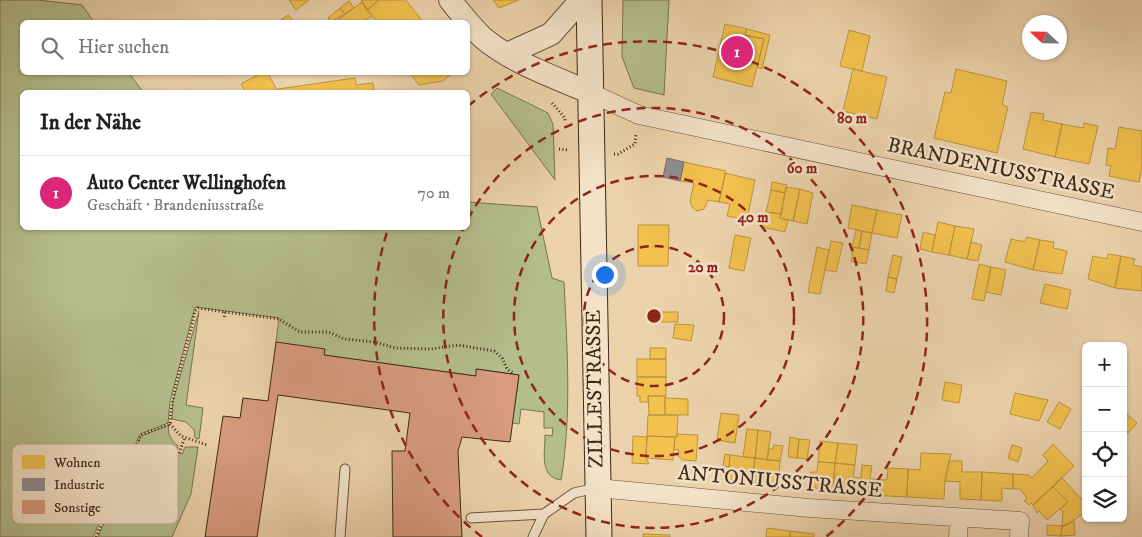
<!DOCTYPE html>
<html lang="de">
<meta charset="utf-8">
<style>
body{margin:0;font-family:"IM FELL DW Pica",serif;background:#f6f6f6;color:#222}
.controls{position:absolute;right:15px;bottom:15px;display:grid;overflow:hidden;border-radius:8px;box-shadow:0 1px 4px #0004}
.controls button{width:45px;height:45px;display:grid;place-items:center;padding:0;border:0;border-bottom:1px solid #e0e0e0;background:#fff;color:#222;font:25px sans-serif}
.compass{position:absolute;left:1022px;top:15px;width:45px;height:45px;border-radius:50%;background:#fff;box-shadow:0 1px 4px #0004;rotate:292deg}
.you{position:absolute;left:604px;top:274px;width:18px;height:18px;margin:-12px;border:4px solid #fff;border-radius:50%;background:#1a73e8;box-shadow:0 0 0 8px #1a73e833}
.badge{display:grid;place-items:center;width:32px;height:32px;border-radius:50%;background:#db2777;color:#fff;font-size:16px;font-weight:700}
.pin{position:absolute;translate:-50% -50%;border:2px solid #fff;box-shadow:0 1px 5px #0006}
.list{margin:0;padding:0;list-style:none}
h2{display:flex;justify-content:space-between;align-items:center;height:65px;margin:0;padding:0 20px;font-size:21px}
h2 small{font-size:16px;font-weight:400;color:#767676}
.list li{display:grid;grid-template-columns:32px 1fr auto;gap:15px;align-items:center;box-sizing:border-box;height:75px;padding:0 20px;border-top:1px solid #e0e0e0}
.list b{display:block;font-size:19px;white-space:nowrap}
.list p{margin:0;font-size:16px;white-space:nowrap;color:#767676}
.list em{font-size:16px;font-style:normal;color:#767676}
.icon{flex:none;width:28px;height:28px;fill:none;stroke:currentColor;stroke-width:2;stroke-linecap:round;stroke-linejoin:round}
.map{position:relative;flex:none;width:1142px;height:537px;overflow:hidden}
.search{position:absolute;background:#fff;box-shadow:0 1px 4px #0004;left:20px;top:20px;width:450px;height:55px;display:flex;align-items:center;gap:12px;box-sizing:border-box;padding:0 18px;border-radius:8px;color:#767676;font-size:19px}
.panel{position:absolute;background:#fff;box-shadow:0 1px 4px #0004;left:20px;top:90px;width:450px;height:140px;border-radius:8px}
.map>svg:first-child{display:block}
.green{fill:#b4bd8c;stroke:#787352}
.homes{fill:#f2c14e;stroke:#bb933e}
.industry{fill:#8d8d92;stroke:#756f6d}
.building{fill:#d89b80;stroke:#3c2917}
.lines{fill:none;stroke-linecap:round;stroke-linejoin:round}
.service-casing{stroke:#68533c;stroke-width:11}
.minor-casing{stroke:#68533c;stroke-width:19}
.tertiary-casing{stroke:#68533c;stroke-width:24}
.secondary-casing{stroke:#3c2917;stroke-width:27}
.path{stroke:#3c2917;stroke-width:3;stroke-dasharray:1 2.5;stroke-linecap:butt}
.service{stroke:#f3e2c8;stroke-width:9}
.minor{stroke:#f3e2c8;stroke-width:18}
.tertiary{stroke:#f3e2c8;stroke-width:22}
.secondary{stroke:#f3e2c8;stroke-width:25}
.ring{fill:none;stroke:#8f2418;stroke-width:2.5;stroke-dasharray:9 6}
.labels{text-anchor:middle;dominant-baseline:central;stroke-width:5;stroke-linejoin:round;paint-order:stroke}
.street-label{font-size:21px;fill:#3c2917;stroke:#f3e2c8}
.key{fill:#f3e2c8;stroke:#bcaa93;stroke-width:1}
.key-label{font-size:14px;fill:#3c2917}
.centre{fill:#8f2418;stroke:#f3e2c8;stroke-width:2.5}
.ring-label{font-size:15px;text-anchor:middle;font-weight:bold;fill:#8f2418;stroke:#f3e2c8;stroke-width:5;stroke-linejoin:round;paint-order:stroke}
</style>
<div class="map">
<svg width="1142" height="537" viewBox="0 0 1142 537">
<rect width="100%" height="100%" fill="#ecd2ab"/>
<filter id="stains"><feTurbulence type="fractalNoise" baseFrequency=".004" numOctaves="4"/><feColorMatrix values="0 0 0 0 .2 0 0 0 0 .09 0 0 0 0 .02 0 0 0 .5 -.17"/></filter>
<radialGradient id="worn" r=".72"><stop offset=".6" stop-color="#630" stop-opacity="0"/><stop offset="1" stop-color="#630" stop-opacity=".3"/></radialGradient>
<path class="green" d="M0,0H38L82,5L94,22H22V72L129,73L143,92H22V228H468V202L537,207L552,278L564,282C567,347 572,415 561,480C539,477 545,453 545,435L552,436L553,428H544V412L521,409L519,424L512,423L519,375L477,369L476,376L324,355L276,342L279,318L195,307L170,401L168,423L140,434L93,537H0Z
M623,0H669L664,95L634,88L622,57Z
M497,88L548,113L553,124L555,180L491,94Z
M199,311L186,405L203,408L199,439L195,438L194,430L186,422L172,419L173,401Z
M169,425C167,434 171,440 178,446L176,452L182,454L185,447H198L191,494L172,537H98L141,436Z"/>
<path class="homes" d="M289,0H309L296,10Z
M361,0H379L367,10Z
M379,0H406L423,22H377L367,10Z
M493,0H519L499,8Z
M349,1L354,8L345,14L340,8Z
M362,2L372,16L364,21L365,22H335Z
M340,8L345,14L331,22L328,18Z
M288,15L294,22H278Z
M725,24L747,29L745,35L764,39L752,87L713,77Z
M747,29L770,35L762,69L757,67L764,39L745,35Z
M849,30L870,36L862,71L840,66Z
M853,69L887,77L877,119L843,111Z
M956,69L1007,81L1002,105L1008,107L997,153L934,138L945,92L951,93Z
M263,72H267L278,92H246L241,84Z
M409,72H454L443,81L419,85Z
M355,78L356,85L373,83L374,92H278V89Z
M1031,112L1044,114L1043,120L1062,124L1055,157L1023,149Z
M1084,123L1098,126L1089,164L1055,157L1062,124L1083,128Z
M1119,127L1142,131V166L1139,182L1109,176L1111,166L1106,165L1108,148L1115,149Z
M684,162L726,171L719,202L708,200L704,209L697,211L692,207L690,201L694,183L680,181Z
M725,173L755,180L747,220L727,216L730,204L719,202Z
M772,182L787,185L785,193L771,190Z
M786,187L800,189L793,221L780,218Z
M800,189L813,193L807,224L793,221Z
M771,190L785,193L781,214L766,212Z
M852,205L877,210L872,233L848,228Z
M877,210L902,215L897,238L872,233Z
M766,212L781,214L780,218L788,220L785,232L762,227Z
M938,222L955,226L949,255L932,252Z
M638,225H669L668,266H638Z
M955,226L974,229L967,259L949,255Z
M856,230L862,231L859,248L852,247Z
M862,231L872,233L869,250L859,248Z
M923,232L935,235L932,252L920,249Z
M735,235L751,238L744,271L729,268Z
M1027,237L1040,240L1033,270L1005,262L1011,239L1025,242Z
M1040,240L1054,242L1053,248L1067,251L1062,274L1033,270Z
M831,241L843,243L836,272L825,270Z
M971,242L982,245L978,261L967,259Z
M817,247L829,250L820,294L808,292Z
M854,247L869,250L866,264L851,261Z
M1108,254L1121,256L1115,288L1088,279L1093,256L1107,259Z
M893,255L902,257L897,279L888,277Z
M1121,256L1135,259L1133,265L1142,267V291L1115,288Z
M979,264L991,267L984,301L972,299Z
M991,267L1006,270L1001,295L986,292Z
M888,277L897,279L894,293L886,291Z
M1045,284L1071,290L1067,309L1040,303Z
M657,312H678V322H657Z
M675,324L694,325L691,341L673,338Z
M650,348H666V359H650Z
M637,359H666V377H637Z
M637,377H666V396H648L649,402H640V396H637Z
M945,382L962,385L959,403L942,400Z
M1015,393L1048,400L1039,421L1010,414Z
M648,396H665V415H649Z
M665,396L666,398L688,399V415H665Z
M1059,402L1071,409L1060,429L1047,422Z
M1123,411L1137,423L1128,433L1123,429Z
M721,413L739,415L735,443L717,440Z
M648,415H678L677,437L647,436Z
M747,429L758,430L755,458L743,457Z
M758,430L771,432L767,460L755,458Z
M677,434L698,435L696,461L683,460L678,456L679,450L674,449L675,437H677Z
M633,436L647,437L646,458L649,464L632,463Z
M647,436L675,437L673,460L646,458Z
M790,437L799,439L797,458L788,457Z
M799,439L810,440L807,459L797,458Z
M820,441L838,443L835,463L818,462Z
M838,443L857,445L855,465L835,463Z
M1053,444L1074,466L1033,505L1031,503L1029,505L1024,501L1027,498L1020,489H1013V474L1029,475L1032,478L1048,461L1043,455Z
M774,445L783,446L780,461L767,460L769,449H773Z
M1012,445L1022,448L1018,462L1008,458Z
M921,453L951,454L945,481L944,499L907,497L908,469L920,470Z
M725,454L730,455L729,467L723,466Z
M730,455L755,458L752,482L728,479Z
M755,458L780,461L778,485L752,482Z
M949,461H962V472H982L981,500L960,499V482L945,481Z
M818,462L835,463L833,491L809,487L811,472H817Z
M835,463L855,465L853,477L861,478L860,487L853,486L852,493L833,491Z
M862,465L872,466L868,490L860,489Z
M888,468L908,469L907,497L870,495V479L887,480Z
M982,472L1013,474V489L1002,488V501L981,500Z
M1062,478L1086,504V511L1066,526H1062L1063,512L1060,509L1068,502L1053,487Z
M1053,487L1068,502L1047,520L1039,511L1037,513L1033,505Z
M1074,521L1075,535L1061,536L1062,526Z
M1047,525L1062,526L1061,536L1047,535Z
M767,528L790,531V537H766Z
M790,531L814,534V537H790Z
M643,534L670,535V537H643Z"/>
<path class="industry" d="M667,158L684,162L680,181L663,177Z"/>
<path class="building" d="M276,342L325,349L324,355L476,376V369L519,375L510,442L462,437L458,451L462,537H393L392,451H405L410,413L278,395L257,537H205L223,416L240,418L243,398L268,401Z"/>
<g class="lines">
<defs>
<path id="service" d="M471,518L544,514
M340,537L345,469
M533,537L544,514L574,493L596,488"/>
<path id="minor" d="M589,92L639,115L1142,222
M598,488L809,508L1020,521L1019,537
M958,537L959,518"/>
<path id="tertiary" d="M450,0C460,12 471,27 483,38C513,63 554,77 589,92
M507,54L551,34L581,0"/>
<path id="secondary" d="M589,0L599,537"/>
</defs>
<use href="#service" class="service-casing"/>
<use href="#minor" class="minor-casing"/>
<use href="#tertiary" class="tertiary-casing"/>
<use href="#secondary" class="secondary-casing"/>
<path class="path" d="M552,103L565,118V122
M559,149L568,150
M614,154H618L635,144L636,134
M225,312L279,319L300,332H329L344,339L375,342L395,348L431,349L458,345L494,351L502,358L507,369L513,373
M170,424L181,436L207,445
M179,453L185,437
M96,537L141,435L170,424C172,385 188,349 195,311L198,308L225,312L224,319"/>
<use href="#service" class="service"/>
<use href="#minor" class="minor"/>
<use href="#tertiary" class="tertiary"/>
<use href="#secondary" class="secondary"/>
</g>
<g class="ring">
<circle cx="654" cy="316" r="70"/>
<circle cx="654" cy="316" r="140"/>
<path d="M468 219A210 210 0 1 1 463 229"/>
<path d="M482 537A280 280 0 0 1 388 229M468 106A280 280 0 1 1 826 537"/>
</g>
<g class="labels">
<g class="street-label">
<text transform="translate(1001 169) rotate(12)">BRANDENIUSSTRASSE</text>
<text transform="translate(595 389) rotate(-91)">ZILLESTRASSE</text>
<text transform="translate(780 482) rotate(5)">ANTONIUSSTRASSE</text>
</g>
</g>
<rect x="12" y="444" width="166" height="80" rx="8" class="key"/>
<rect x="22" y="455" width="23" height="14" fill="#f2c14e"/>
<rect x="22" y="478" width="23" height="13" fill="#8d8d92"/>
<rect x="22" y="500" width="23" height="14" fill="#d89b80"/>
<g class="key-label">
<text x="54" y="467">Wohnen</text>
<text x="54" y="489">Industrie</text>
<text x="54" y="512">Sonstige</text>
</g>
<circle cx="654" cy="316" r="8" class="centre"/>
<g class="ring-label">
<text x="852" y="123">80 m</text>
<text x="802" y="173">60 m</text>
<text x="753" y="222">40 m</text>
<text x="703" y="272">20 m</text>
</g>
<rect width="100%" height="100%" filter="url(#stains)"/>
<rect width="100%" height="100%" fill="url(#worn)"/>
</svg>
<div class="controls">
<button>+</button>
<button>−</button>
<button><svg class="icon" aria-label="locate" viewBox="0 0 24 24"><circle cx="12" cy="12" r="6"/><path d="M12 2v4M12 18v4M2 12h4M18 12h4"/></svg></button>
<button><svg class="icon" aria-label="layers" viewBox="0 0 24 24"><path d="M12 4l9 5-9 5-9-5zM3 14l9 5 9-5"/></svg></button>
</div>
<svg class="compass" viewBox="-18 -18 36 36"><path d="M0-13l5 13h-10z" fill="#e53935"/><path d="M0 13l5-13h-10z" fill="#767676"/></svg>
<div class="you"></div>
<div class="pin badge" style="left:737px;top:52px">1</div>
<div class="search"><svg class="icon" aria-label="search" viewBox="0 0 24 24"><circle cx="10" cy="10" r="6"/><path d="M15 15l6 6"/></svg>Hier suchen</div>
<section class="panel">
<h2>In der Nähe<small></small></h2>
<ul class="list">
<li><span class="badge">1</span><div><b>Auto Center Wellinghofen</b><p>Geschäft · Brandeniusstraße</p></div><em>70 m</em></li>
</ul>
</section>
</div>
